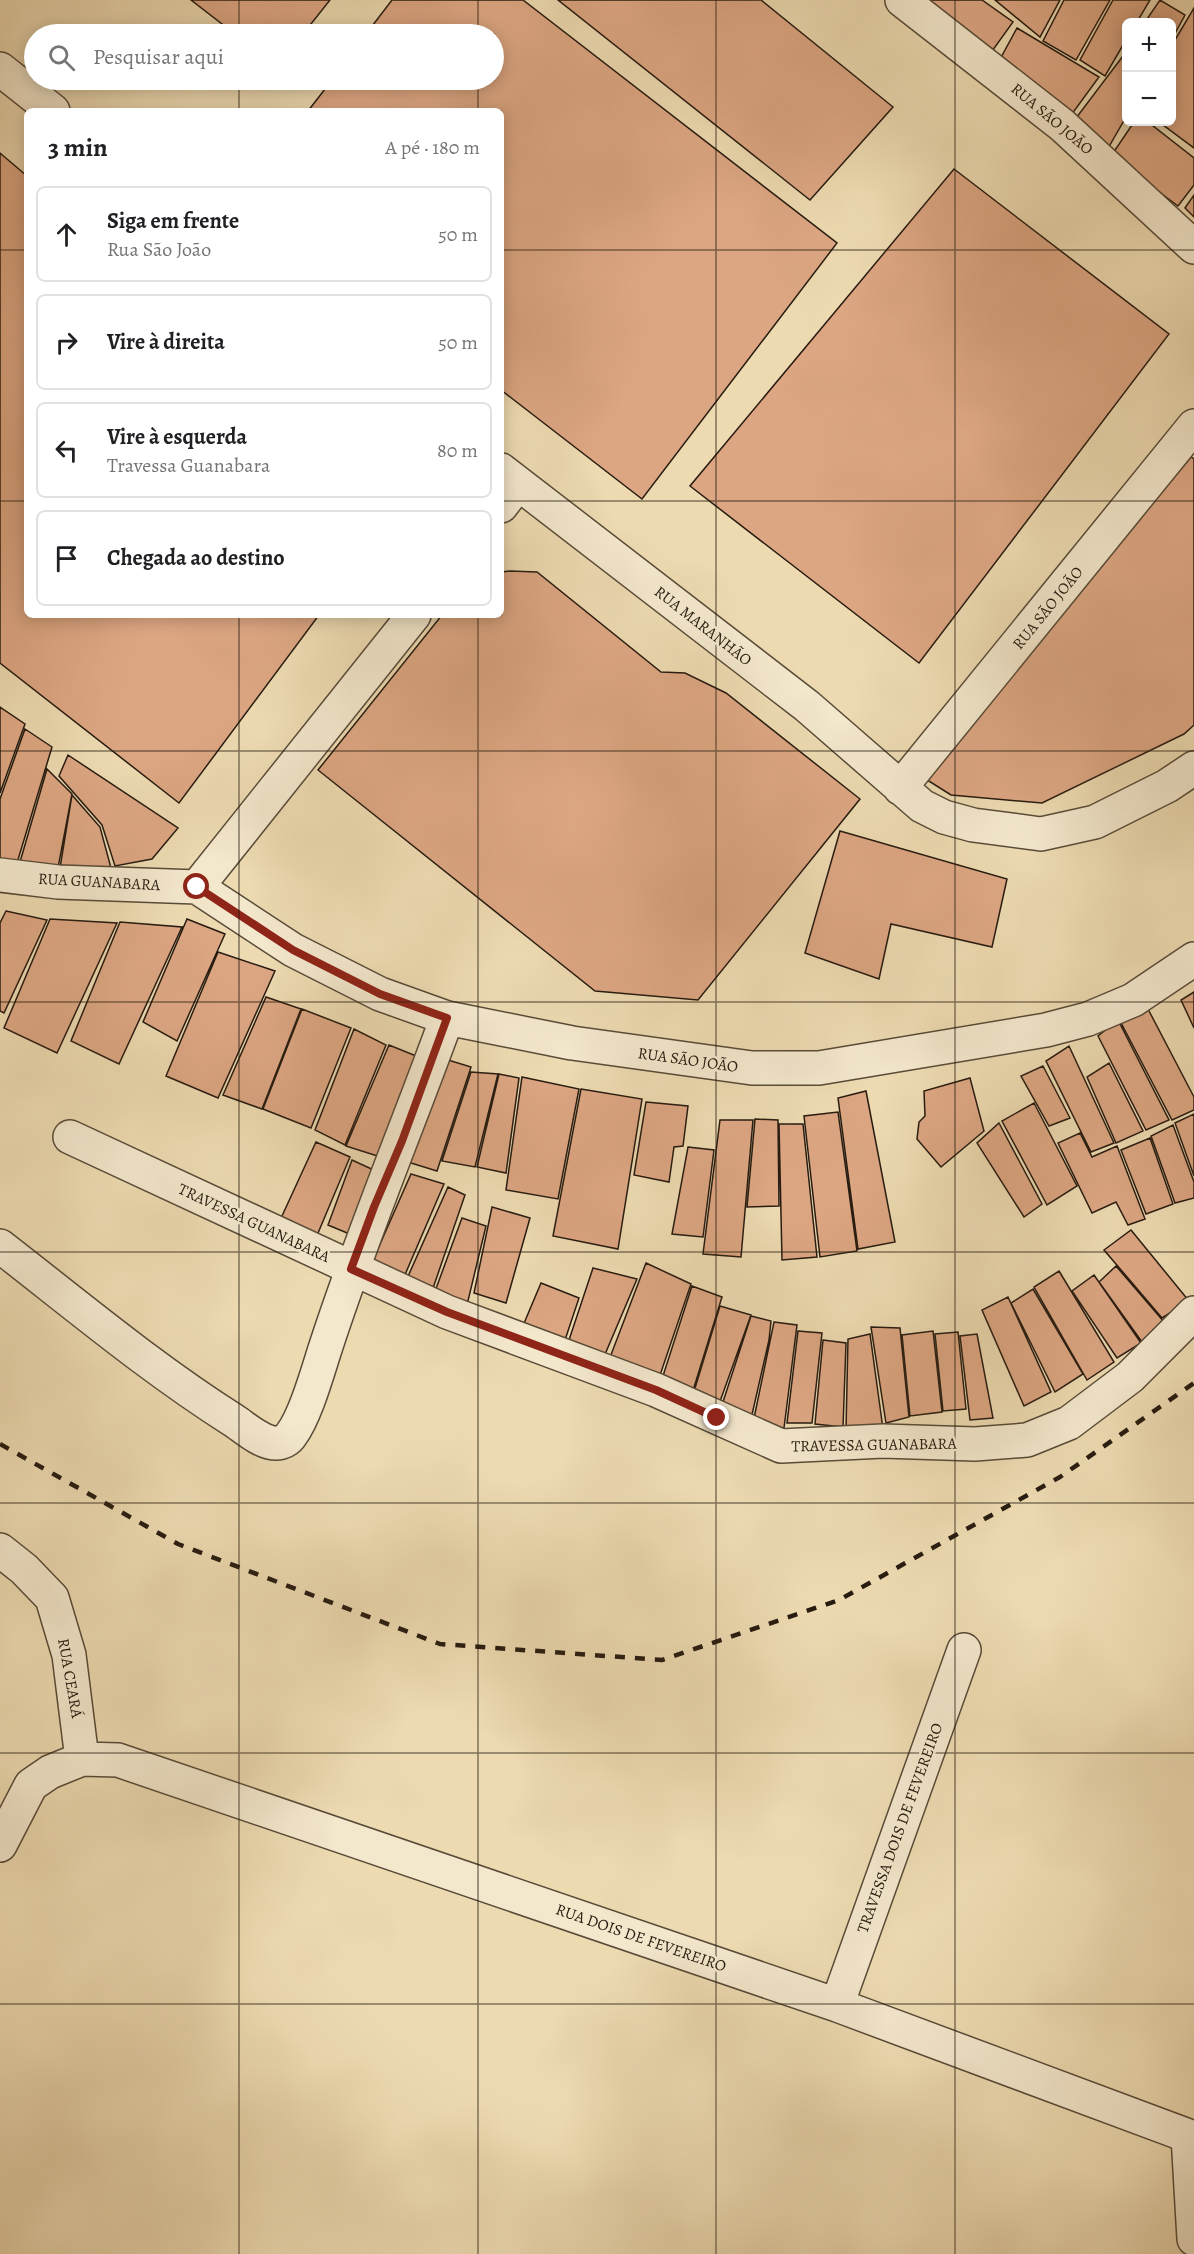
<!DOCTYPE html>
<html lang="pt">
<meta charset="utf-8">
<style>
body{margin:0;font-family:Alegreya,serif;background:#f6f6f6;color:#202124}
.controls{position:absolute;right:18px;top:18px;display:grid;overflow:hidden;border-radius:9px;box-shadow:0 3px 15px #0003}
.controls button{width:54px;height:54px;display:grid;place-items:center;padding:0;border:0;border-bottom:2px solid #e0e0e0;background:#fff;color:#202124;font:30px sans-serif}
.stop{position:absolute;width:18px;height:18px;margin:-14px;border:4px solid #8f2418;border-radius:50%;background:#fff}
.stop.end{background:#8f2418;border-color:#fff;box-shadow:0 2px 6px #0008}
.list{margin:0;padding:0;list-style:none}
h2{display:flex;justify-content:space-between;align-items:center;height:78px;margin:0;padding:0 24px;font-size:26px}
h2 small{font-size:20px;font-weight:400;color:#757577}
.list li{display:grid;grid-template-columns:39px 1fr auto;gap:18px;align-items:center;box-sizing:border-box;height:96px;margin:0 12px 12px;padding:0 12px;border:2px solid #e0e0e0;border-radius:9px}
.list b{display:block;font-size:22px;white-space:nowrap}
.list p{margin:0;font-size:20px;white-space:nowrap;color:#757577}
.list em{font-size:20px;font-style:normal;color:#757577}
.icon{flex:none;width:33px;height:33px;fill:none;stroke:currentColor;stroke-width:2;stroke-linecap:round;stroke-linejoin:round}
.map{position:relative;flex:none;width:1194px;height:2254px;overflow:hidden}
.search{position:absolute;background:#fff;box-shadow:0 3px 15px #0003;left:24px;top:24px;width:480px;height:66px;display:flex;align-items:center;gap:15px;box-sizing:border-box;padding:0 21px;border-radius:33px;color:#757577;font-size:22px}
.panel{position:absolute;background:#fff;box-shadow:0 3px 15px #0003;left:24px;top:108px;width:480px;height:510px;border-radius:9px}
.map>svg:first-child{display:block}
.building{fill:#dca682;stroke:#271b10;stroke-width:1.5}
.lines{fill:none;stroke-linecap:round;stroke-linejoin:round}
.street-casing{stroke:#584b38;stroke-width:36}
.street{stroke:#f3e7cc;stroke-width:33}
.rail{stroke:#271b10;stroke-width:4.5;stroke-dasharray:10 10;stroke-linecap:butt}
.route{stroke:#8f2418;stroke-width:8}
.grid{fill:none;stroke:#271b10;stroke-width:1.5;stroke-opacity:0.55}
.labels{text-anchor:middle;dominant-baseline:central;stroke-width:5;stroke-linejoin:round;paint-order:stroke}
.street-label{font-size:16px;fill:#271b10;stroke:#f3e7cc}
</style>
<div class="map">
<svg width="1194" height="2254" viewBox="0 0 1194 2254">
<rect width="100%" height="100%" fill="#eddab1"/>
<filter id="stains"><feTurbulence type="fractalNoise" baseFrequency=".00333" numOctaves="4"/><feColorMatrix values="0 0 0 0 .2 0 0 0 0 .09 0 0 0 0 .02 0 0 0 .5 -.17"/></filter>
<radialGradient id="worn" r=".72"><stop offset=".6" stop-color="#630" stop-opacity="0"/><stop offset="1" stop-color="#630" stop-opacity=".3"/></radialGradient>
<path class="building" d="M191,0H330L303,34H235Z
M392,0H523L837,243L642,499L501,390V111H308L332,80H494V34H366Z
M558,0H761L893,107L810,200Z
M922,0H982L1013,22L990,54Z
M995,0H1060L1040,37Z
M1064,0H1110L1076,60L1043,41Z
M1113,0H1150L1137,22H1126V40L1105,76L1080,60Z
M1160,0L1185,15L1172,39V22H1145Z
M1194,8V148L1159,122H1172V45Z
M1017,28L1099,77L1069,118L998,63Z
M1126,52V117L1107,150L1070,126Z
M1134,122H1148L1194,158V185L1178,206L1111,156Z
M0,153L27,176V615H319L179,803L0,663Z
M954,169L1169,334L919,663L690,486Z
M1194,195V217L1185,208Z
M1191,457L1194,459V725L1184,734L1042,803L951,795L924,778Z
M510,571L537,572L661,672L685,673L726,693L860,799L698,1000L595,991L318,770L442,615H501V572Z
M0,707L25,724L0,793Z
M25,729L52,747L17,863L0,859V799Z
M68,755L178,828L152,859L115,866L102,825L59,776Z
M47,769L72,794L58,868L20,862Z
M72,795L100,827L111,868H60Z
M840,831L1007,879L992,947L891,924L879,979L805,953Z
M6,911L47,920L4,1013L0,1011V923Z
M50,919L117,923L57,1053L4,1028Z
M187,919L225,934L177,1041L143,1022Z
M120,922L182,927L119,1064L71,1041Z
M218,952L275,971L218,1098L166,1076Z
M1194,992V1028L1181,1000Z
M266,997L301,1009L262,1109L223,1095Z
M302,1009L351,1028L311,1128L263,1109Z
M1148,1009L1194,1097V1110L1172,1120L1119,1019Z
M1118,1020L1169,1120L1146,1130L1098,1036Z
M354,1029L386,1045L345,1145L315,1130Z
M389,1045L426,1060L387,1159L346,1146Z
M1069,1046L1114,1143L1091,1152L1046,1061Z
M435,1056L471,1067L437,1171L398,1159Z
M1109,1063L1143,1131L1116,1143L1087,1077Z
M1043,1066L1070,1118L1049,1126L1021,1076Z
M471,1072L498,1074L475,1167L442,1161Z
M499,1074L519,1078L506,1173L477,1167Z
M522,1077L579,1089L558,1199L506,1190Z
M970,1078L984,1131L941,1167L917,1139L919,1122L925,1116L924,1091Z
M581,1089L642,1099L618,1249L553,1236Z
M866,1091L895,1242L858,1249L838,1098Z
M646,1102L688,1106L683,1146L674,1147L669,1182L634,1175Z
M1034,1103L1077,1186L1047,1205L1002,1121Z
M838,1112L857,1251L820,1257L804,1116Z
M1194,1114V1176L1175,1123Z
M755,1119L778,1120L779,1206L747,1207Z
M720,1120H753L741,1257L703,1254Z
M999,1123L1042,1204L1024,1217L977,1143Z
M779,1124H803L817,1257L782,1260Z
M1173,1125L1194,1182V1198L1175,1203L1151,1136Z
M1080,1133L1092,1157L1117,1146L1145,1219L1128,1225L1116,1202L1092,1213L1058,1143Z
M1150,1138L1173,1204L1146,1214L1121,1150Z
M316,1142L350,1157L313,1245L276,1229Z
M688,1147L714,1150L703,1237L672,1234Z
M352,1160L378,1172L352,1235L328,1225Z
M411,1174L444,1184L404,1277L373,1260Z
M448,1187L465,1195L431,1294L405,1283Z
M492,1207L530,1218L506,1303L474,1293Z
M462,1218L486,1226L466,1309L434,1294Z
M1131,1230L1189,1301L1162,1318L1104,1250Z
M646,1263L691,1284L658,1381L609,1360Z
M1116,1266L1165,1323L1142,1342L1099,1282Z
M593,1268L637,1279L603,1359L567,1346Z
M1059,1271L1114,1362L1087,1380L1034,1287Z
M1094,1275L1141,1343L1117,1358L1072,1291Z
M541,1283L579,1298L563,1346L522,1328Z
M692,1286L722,1297L691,1397L661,1382Z
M1033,1289L1083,1374L1055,1392L1011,1303Z
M1008,1297L1051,1392L1024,1406L982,1310Z
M720,1306L751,1315L718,1407L692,1398Z
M751,1316L771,1321L769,1340L751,1419L721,1408Z
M774,1322L797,1325L784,1428L753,1423Z
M871,1327L900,1328L909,1417L886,1423Z
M798,1331L822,1333L812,1423H787Z
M933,1331L942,1412L910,1416L902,1335Z
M958,1332L966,1409L943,1411L935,1334Z
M870,1334L883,1429L846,1430L848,1339Z
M977,1334L993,1418L970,1420L960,1336Z
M823,1340L846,1343L843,1427L815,1424Z"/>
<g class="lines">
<defs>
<path id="street" d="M902,0L1062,125L1194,247
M0,69L53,111
M501,470L807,706L922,806L944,817L973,825L1041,834L1095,822L1167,786L1194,768
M501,506L518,484
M900,788L1194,426
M0,875L58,882L197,887
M197,887L293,950L380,994L447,1018L572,1043L752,1068H819L1046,1030L1088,1019L1133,1000L1194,959
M197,887L414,615
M70,1137L447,1312L656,1390L781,1446L883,1441L975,1444L1027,1440L1069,1423L1130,1377L1194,1313
M0,1246C76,1305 151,1368 233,1420C244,1427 261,1443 276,1443C282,1443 288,1440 291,1435C306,1415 318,1370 326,1346C362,1235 407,1128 447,1018
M0,1550L24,1569L52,1598L69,1655L82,1759
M0,1845L31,1785L50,1772L82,1759L118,1760L837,2005L1194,2138
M837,2005L964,1650
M1188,2136L1194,2239"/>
</defs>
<use href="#street" class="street-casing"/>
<use href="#street" class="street"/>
<path class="rail" d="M0,1444L178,1544L440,1644L662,1660L839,1600L1060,1477L1194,1383"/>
</g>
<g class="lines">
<path class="route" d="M197,887L293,950L380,994L447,1018L402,1141L374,1207L351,1269L447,1312L656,1390L717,1418"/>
</g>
<path class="grid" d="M239,0V34M478,0V34M716,0V2254M955,0V2254M239,80V111M478,80V111M0,250H27M501,250H1194M0,501H27M501,501H1194M239,615V2254M478,615V2254M0,751H1194M0,1002H1194M0,1252H1194M0,1503H1194M0,1753H1194M0,2004H1194"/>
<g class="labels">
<g class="street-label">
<text transform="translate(1052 119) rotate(40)">RUA SÃO JOÃO</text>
<text transform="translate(1048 608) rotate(-51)">RUA SÃO JOÃO</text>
<text transform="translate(703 626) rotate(38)">RUA MARANHÃO</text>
<text transform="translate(99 882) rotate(3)">RUA GUANABARA</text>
<text transform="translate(688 1060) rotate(8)">RUA SÃO JOÃO</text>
<text transform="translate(254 1223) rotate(25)">TRAVESSA GUANABARA</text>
<text transform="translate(874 1445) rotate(-1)">TRAVESSA GUANABARA</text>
<text transform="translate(70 1678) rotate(80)">RUA CEARÁ</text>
<text transform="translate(900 1828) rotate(-70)">TRAVESSA DOIS DE FEVEREIRO</text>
<text transform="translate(641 1938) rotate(19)">RUA DOIS DE FEVEREIRO</text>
</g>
</g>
<rect width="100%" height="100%" filter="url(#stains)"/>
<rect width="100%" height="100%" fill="url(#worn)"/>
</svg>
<div class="controls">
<button>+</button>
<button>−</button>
</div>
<div class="stop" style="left:197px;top:887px"></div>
<div class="stop end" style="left:717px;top:1418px"></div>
<div class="search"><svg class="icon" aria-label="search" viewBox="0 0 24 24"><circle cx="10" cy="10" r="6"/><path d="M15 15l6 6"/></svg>Pesquisar aqui</div>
<section class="panel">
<h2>3 min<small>A pé · 180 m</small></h2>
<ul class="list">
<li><svg class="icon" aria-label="ahead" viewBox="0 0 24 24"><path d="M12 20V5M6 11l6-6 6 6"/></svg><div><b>Siga em frente</b><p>Rua São João</p></div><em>50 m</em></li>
<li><svg class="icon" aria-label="right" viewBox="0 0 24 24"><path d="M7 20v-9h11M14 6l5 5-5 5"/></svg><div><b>Vire à direita</b></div><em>50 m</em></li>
<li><svg class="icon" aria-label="left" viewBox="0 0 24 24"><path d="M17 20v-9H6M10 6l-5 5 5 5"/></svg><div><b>Vire à esquerda</b><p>Travessa Guanabara</p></div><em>80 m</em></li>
<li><svg class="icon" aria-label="arrive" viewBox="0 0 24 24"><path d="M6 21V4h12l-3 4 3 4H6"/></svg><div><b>Chegada ao destino</b></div></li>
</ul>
</section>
</div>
